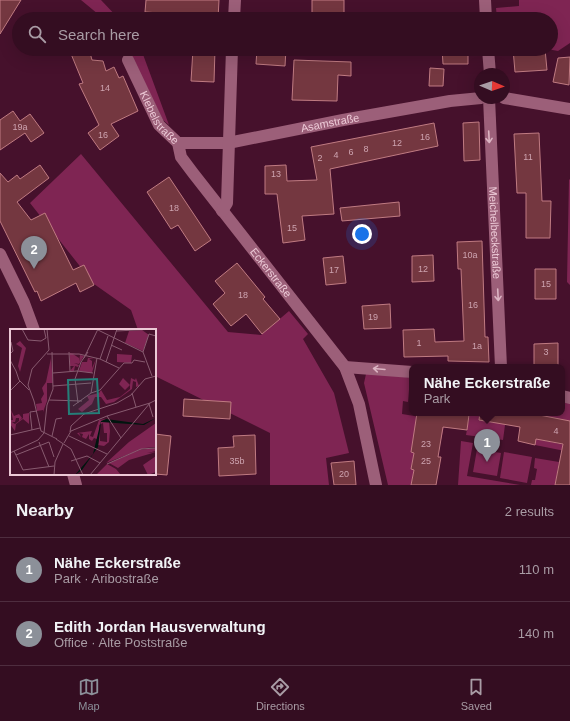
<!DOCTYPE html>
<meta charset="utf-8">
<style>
body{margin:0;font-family:Helvetica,sans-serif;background:#3f1b2e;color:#f1f3f6}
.compass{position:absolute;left:474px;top:68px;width:36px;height:36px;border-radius:50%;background:#340d21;box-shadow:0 4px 16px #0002;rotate:92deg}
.you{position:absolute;left:362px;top:234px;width:14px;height:14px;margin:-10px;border:3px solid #fff;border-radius:50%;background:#1a73e8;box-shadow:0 0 0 6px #1a73e833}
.badge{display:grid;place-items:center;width:26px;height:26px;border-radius:50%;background:#8c9099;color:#fff;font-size:13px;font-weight:700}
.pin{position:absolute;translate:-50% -33px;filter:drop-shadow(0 1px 2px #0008)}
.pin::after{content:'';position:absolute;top:21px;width:14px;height:12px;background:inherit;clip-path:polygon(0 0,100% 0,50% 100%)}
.popup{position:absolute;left:409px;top:364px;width:156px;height:52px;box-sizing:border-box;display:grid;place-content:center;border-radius:8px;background:#340d21;filter:drop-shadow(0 1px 3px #0005);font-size:13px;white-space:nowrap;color:#a99ca5}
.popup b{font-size:15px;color:#f1f3f6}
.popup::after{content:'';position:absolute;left:50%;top:100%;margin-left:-8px;border:8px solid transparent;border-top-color:#340d21}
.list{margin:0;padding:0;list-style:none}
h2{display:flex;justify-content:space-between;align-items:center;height:52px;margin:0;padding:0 16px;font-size:17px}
h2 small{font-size:13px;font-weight:400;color:#a99ca5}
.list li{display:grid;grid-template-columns:26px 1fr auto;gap:12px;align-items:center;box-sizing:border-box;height:64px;padding:0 16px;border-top:1px solid #4e2d3f}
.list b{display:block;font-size:15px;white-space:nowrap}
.list p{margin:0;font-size:13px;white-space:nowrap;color:#a99ca5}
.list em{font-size:13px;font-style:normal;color:#a99ca5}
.icon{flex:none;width:22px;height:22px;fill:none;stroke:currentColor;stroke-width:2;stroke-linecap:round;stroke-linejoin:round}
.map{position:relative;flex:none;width:570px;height:485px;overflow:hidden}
.search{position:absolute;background:#340d21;box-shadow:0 4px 16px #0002;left:12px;right:12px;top:12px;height:44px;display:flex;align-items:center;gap:10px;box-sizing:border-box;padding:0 14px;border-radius:22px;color:#a99ca5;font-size:15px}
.sheet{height:180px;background:#340d21}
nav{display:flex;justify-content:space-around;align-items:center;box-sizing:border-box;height:56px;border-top:1px solid #4e2d3f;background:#340d21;font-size:11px;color:#a99ca5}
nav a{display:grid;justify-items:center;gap:2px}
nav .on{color:#8c9099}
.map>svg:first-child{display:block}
.green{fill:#7f2553}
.building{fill:#743740;stroke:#c07b82}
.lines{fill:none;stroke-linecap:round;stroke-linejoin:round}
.street{stroke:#9c5f79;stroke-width:12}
.oneway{stroke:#dcb4c3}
.labels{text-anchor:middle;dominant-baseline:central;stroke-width:3;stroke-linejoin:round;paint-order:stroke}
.number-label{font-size:9px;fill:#cea4b0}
.street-label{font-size:11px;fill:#ecc9d6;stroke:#46112c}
.inset-road{fill:none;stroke:#885b70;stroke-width:1}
.view{fill:#257e78;fill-opacity:0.15;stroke:#257e78;stroke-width:2}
.inset-edge{fill:none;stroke:#ecc9d6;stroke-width:2}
</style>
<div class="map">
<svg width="570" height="485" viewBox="0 0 570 485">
<rect width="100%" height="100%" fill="#46112c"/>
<path class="green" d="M81,0H101L119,19H104Z
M519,0H570V43L558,51L547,49H551V19H497L496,8L519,6Z
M128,49H141L169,125L163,120Z
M81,154L228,332L261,335L289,311L308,334L303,339L334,393L349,453L326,458L329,485H270V433L155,376V330H138L131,310L94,284L30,203Z
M569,179L570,180V285L567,282Z
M372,372L412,378V390H409L408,402L403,401L402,414L445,421L441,440L411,452L414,453L411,469L414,470L412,484L415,485H388L364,383L366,374Z
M562,401L570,402V421L541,440L570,446V452L535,445L527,435L531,413H562Z
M470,413H499L505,425L503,440L466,435Z
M461,441L473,443L467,476L520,485H458Z
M477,449L501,453L497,476L473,472Z
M504,452L532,457L527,483L500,478Z
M535,458L559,462L555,485H531L532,480H535L537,469L534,468Z"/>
<path class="building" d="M0,0H21L0,34Z
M146,0H219L218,19H191V15L145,12Z
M312,0H344V19L312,18Z
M69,49H89L92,60L103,61L106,71L114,67L119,78L123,76L138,111L111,124L119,136L100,150L88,133L99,125L79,84L83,83Z
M193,49H215L214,82L191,81Z
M257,49H286L285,66L256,64Z
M442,49H468V64H443Z
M513,49H545L547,70L515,72Z
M570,57L569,85L553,82L558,58Z
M294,60L351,62V76L338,75L337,101L292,100Z
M430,68L444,69L443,86H429Z
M13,111L20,121L30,114L44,133L31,142L25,133L0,150V120Z
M479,122L480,160L464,161L463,123Z
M434,123L438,146L330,169L334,214L302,216L305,240L283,243L277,194H265V166L286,165L287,181L317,180L311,147Z
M539,133L542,201H551L550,238H526V193H517L514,134Z
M40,165L49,178L17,202L31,220L45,213L73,270L84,265L94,285L80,292L76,283L41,301L37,291L35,292L0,221V173L8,182L17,175L20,179Z
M169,177L211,240L195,251L178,225L171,229L147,192Z
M399,202L400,216L342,221L340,208Z
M482,241L485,337H488L489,362L448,361V356L404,357L403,330L434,329L435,342L464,341L461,269H458L457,242Z
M433,255L434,281L412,282V256Z
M343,256L346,283L326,285L323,258Z
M237,263L265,297L263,299L280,319L262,334L246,314L231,326L213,304L225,293L215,281Z
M535,269H556V299H535Z
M390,304L391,328L364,329L362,306Z
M558,343V367H534V344Z
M184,399L231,402L230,419L183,416Z
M417,413H456L469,415L467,430L443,427L438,457H441L436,485H411L414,470L411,469L414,453L411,452Z
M480,413H529L570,421V485H555L563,444L536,439L535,445L518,441L520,427L479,420Z
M155,434L171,436L167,475L155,474Z
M255,435L256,474L219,476L218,448L234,447L233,436Z
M354,461L356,485H334L331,463Z"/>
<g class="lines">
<g class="street">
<path d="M485,0L486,19"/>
<path d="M234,19L235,0"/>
<path d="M488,49L490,74"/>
<path id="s1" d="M128,60L159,125L178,143L181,157L193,173L345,367L359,404L376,485"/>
<path id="s2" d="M489,98L501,367"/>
<path d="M504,98L570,109"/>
<path id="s3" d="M178,143H228L343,120L450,101L481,98"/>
<path d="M222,211L227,203L232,49"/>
<path d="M0,254L24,303L34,330"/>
<path d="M345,367L412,372"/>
<path d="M562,396L570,398"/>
<path d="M73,474L76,485"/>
</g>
</g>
<defs><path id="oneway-shaft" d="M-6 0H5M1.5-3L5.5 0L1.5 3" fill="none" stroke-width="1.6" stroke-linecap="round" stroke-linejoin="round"/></defs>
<g class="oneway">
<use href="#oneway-shaft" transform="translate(489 137) rotate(87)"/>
<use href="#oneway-shaft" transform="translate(498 295) rotate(87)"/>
<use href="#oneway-shaft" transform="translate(379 369) rotate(-175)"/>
</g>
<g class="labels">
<g class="number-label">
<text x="105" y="88">14</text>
<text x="20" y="127">19a</text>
<text x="103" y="135">16</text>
<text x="425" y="137">16</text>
<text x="397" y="143">12</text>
<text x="366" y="149">8</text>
<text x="351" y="152">6</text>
<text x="336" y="155">4</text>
<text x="528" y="157">11</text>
<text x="320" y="158">2</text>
<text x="276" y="174">13</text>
<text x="174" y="208">18</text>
<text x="292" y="228">15</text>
<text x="470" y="255">10a</text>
<text x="423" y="269">12</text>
<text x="334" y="270">17</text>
<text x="546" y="284">15</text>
<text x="243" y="295">18</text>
<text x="473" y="305">16</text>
<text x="373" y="317">19</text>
<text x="419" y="343">1</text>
<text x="477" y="346">1a</text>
<text x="546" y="352">3</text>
<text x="556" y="431">4</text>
<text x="426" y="444">23</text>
<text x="237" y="461">35b</text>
<text x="426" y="461">25</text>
<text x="344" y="474">20</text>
</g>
<g class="street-label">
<text stroke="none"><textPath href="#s1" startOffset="66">Klebelstraße</textPath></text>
<text stroke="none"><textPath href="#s3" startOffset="154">Asamstraße</textPath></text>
<text stroke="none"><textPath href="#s2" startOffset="135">Meichelbeckstraße</textPath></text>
<text stroke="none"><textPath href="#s1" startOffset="259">Eckerstraße</textPath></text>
</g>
</g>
<g transform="translate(10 329)">
<rect width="146" height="146" fill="#46112c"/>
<path d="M132,1L139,6L133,22L115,14L119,2ZM10,12L16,19L10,43L8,37L12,19L6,15ZM60,24L72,26L63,25L69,29V33L70,26L74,27L69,35L64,34L69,36L68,38L65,37L64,42H60L64,37H60ZM107,25L122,26L121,34L107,33ZM41,29L43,54H37V72L33,83V81L27,82L26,75L32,74L31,70L34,65L32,59L36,53ZM78,29H84L79,30L82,32V39L86,30L82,44L69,42L72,33H77ZM113,49L120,56L121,49L125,51L126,49L129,57L126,58V53L123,52L122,60L104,73L96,75L91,68H85L82,75L72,83L68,80L79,71L77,67L89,64L91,61L97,71L110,68L120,60V56L115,61L109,55ZM1,81L4,87L9,85L12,89L9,92V89H6L5,93H2L5,95L13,89V85L19,84V95L13,90L6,95L5,102L0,95V91H3ZM96,90L99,93L100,102L99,113L94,117L88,116L89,111L84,109L82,112L79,110V105L76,110L72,108L73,105L69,104L71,108L67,104L82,102L80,107L83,108L89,91ZM93,94L94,104H97V113L90,112L89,96ZM146,94V118L135,119L96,134L119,113ZM146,119V122L137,124L146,123L119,131L108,139L99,134L129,121ZM146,127V143L138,146L133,136ZM97,135L106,140L105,145L106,140L111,146H86Z" fill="#7f2553" fill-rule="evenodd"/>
<path d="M146,89L134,96L91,93L88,118L72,141L65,146L83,125L91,92L96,90L133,95Z" fill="#00150f"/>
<path class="inset-road" d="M12,0L18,11L31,12L36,9L34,0M37,0L39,21L22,40L18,56L24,72L31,102L47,110M88,1L133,23M106,2L146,0M101,16L112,21M59,23L60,42M0,25L3,22L1,13M37,25H69L90,30L109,39M74,29L88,0M90,30L98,7M0,31L6,42M96,33L107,0M6,42L9,51L19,61M43,44L67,42L83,44M142,47L133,23L139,5L146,7M43,57L81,54M0,62L10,52M81,64L87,29M122,64L126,78M39,71L72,72M68,74L65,50L71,33L78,23M139,75L143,88M63,77L81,64L90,61L114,34H122L124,31L135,33M97,87L140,74M22,101L20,83L27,82M60,103L61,97L74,85L107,74L121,66L135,50L146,47M34,104L37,76L43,60L42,23M0,106L30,99M42,107L46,90L52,89M59,107L97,125M46,110L61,120L73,146M29,113L39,138M54,114L61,102L97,87L111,109M4,122L13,141L44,137M0,124L28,111L34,104M6,126L39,113L44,128M61,132L77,127L90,134M97,135L131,120L146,119M44,146L45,133L53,115M80,146L140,74L146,71"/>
<path class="view" d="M87,50L89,84L59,85L58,51Z"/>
<rect width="146" height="146" class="inset-edge"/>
</g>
</svg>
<svg class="compass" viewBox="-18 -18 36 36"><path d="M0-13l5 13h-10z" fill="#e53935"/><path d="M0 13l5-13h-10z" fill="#a99ca5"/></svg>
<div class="you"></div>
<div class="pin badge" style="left:487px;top:462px">1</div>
<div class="popup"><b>Nähe Eckerstraße</b>Park</div>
<div class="pin badge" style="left:34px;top:269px">2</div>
<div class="search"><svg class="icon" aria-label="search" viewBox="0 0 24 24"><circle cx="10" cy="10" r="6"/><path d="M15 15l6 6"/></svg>Search here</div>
</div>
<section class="sheet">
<h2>Nearby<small>2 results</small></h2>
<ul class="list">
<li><span class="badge">1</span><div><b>Nähe Eckerstraße</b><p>Park · Aribostraße</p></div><em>110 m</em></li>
<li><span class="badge">2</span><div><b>Edith Jordan Hausverwaltung</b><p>Office · Alte Poststraße</p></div><em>140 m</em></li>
</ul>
</section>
<nav>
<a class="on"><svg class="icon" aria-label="map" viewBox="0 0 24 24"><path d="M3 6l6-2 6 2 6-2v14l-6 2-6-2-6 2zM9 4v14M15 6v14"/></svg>Map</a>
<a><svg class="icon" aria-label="directions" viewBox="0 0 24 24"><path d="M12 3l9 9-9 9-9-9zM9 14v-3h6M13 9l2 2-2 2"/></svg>Directions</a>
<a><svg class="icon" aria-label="saved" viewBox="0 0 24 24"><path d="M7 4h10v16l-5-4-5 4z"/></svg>Saved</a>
</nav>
